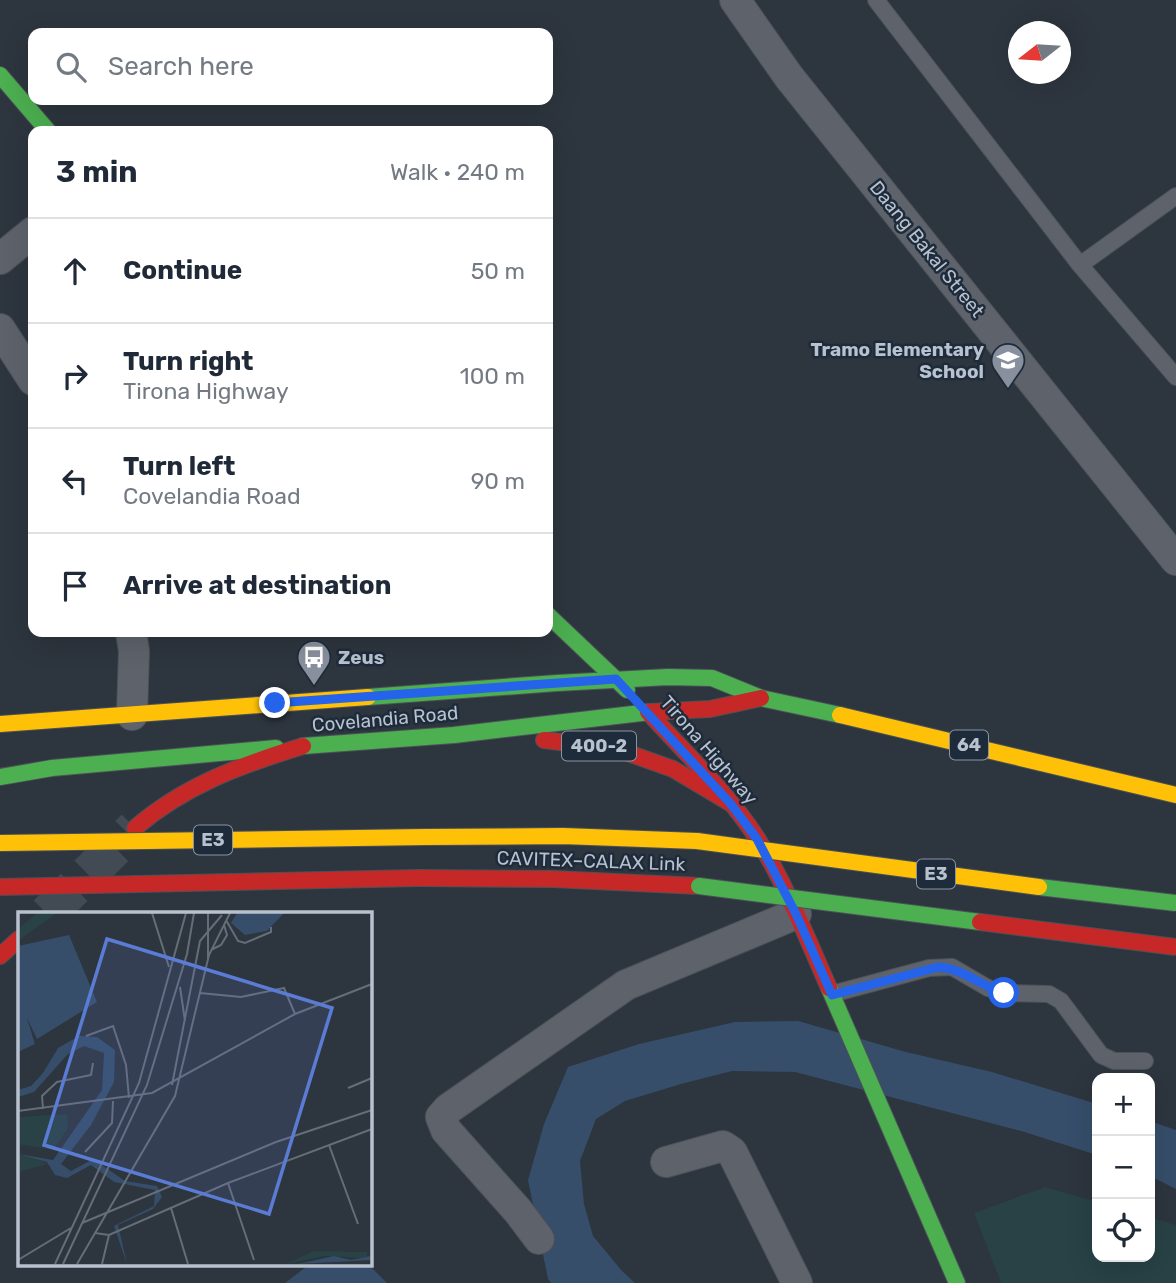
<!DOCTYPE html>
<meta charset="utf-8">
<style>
body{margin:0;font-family:Rubik,sans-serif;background:#f6f6f7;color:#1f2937}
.controls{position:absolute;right:21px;bottom:21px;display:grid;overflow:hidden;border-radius:14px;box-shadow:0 7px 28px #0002}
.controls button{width:63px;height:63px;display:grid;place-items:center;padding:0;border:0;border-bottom:2px solid #e0e1e3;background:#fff;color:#1f2937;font:35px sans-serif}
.compass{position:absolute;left:1008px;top:21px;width:63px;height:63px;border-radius:50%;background:#fff;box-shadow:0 7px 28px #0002;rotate:253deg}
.stop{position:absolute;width:21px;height:21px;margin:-16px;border:5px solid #2563eb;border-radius:50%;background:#fff}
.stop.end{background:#2563eb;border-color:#fff;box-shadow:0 2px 7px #0008}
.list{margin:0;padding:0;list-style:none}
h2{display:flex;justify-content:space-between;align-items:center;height:91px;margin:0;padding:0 28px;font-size:30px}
h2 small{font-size:23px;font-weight:400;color:#747a83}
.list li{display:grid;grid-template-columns:46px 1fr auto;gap:21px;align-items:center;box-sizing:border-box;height:105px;padding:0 28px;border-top:2px solid #e0e1e3}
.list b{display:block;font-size:26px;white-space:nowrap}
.list p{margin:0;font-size:23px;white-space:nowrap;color:#747a83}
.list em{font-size:23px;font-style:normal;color:#747a83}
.icon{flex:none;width:38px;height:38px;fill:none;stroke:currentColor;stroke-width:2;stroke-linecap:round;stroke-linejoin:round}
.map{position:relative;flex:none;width:1176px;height:1283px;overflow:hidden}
.search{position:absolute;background:#fff;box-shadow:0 7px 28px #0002;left:28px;top:28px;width:525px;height:77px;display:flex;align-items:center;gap:18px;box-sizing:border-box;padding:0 24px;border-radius:14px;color:#747a83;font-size:26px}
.panel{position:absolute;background:#fff;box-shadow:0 7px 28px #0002;left:28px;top:126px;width:525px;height:511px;border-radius:14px}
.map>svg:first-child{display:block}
.green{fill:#284246}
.water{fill:#364e6a}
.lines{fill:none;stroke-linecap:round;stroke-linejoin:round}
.highway-tunnel{stroke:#424a54;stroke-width:38;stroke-dasharray:38 19;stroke-linecap:butt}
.lane-casing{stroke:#4c5158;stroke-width:18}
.street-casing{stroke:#4c5158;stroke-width:32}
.fast-casing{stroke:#4c5158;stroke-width:18}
.slow-casing{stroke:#4c5158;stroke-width:18}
.jam-casing{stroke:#4c5158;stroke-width:18}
.lane{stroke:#5e636b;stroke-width:16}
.street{stroke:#5e636b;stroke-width:30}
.fast{stroke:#4caf50;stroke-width:16}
.slow{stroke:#ffc107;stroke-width:16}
.jam{stroke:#c62828;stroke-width:16}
.fast-bridge-casing{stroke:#4a5159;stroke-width:18;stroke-linecap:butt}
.slow-bridge-casing{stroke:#4a5159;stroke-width:18;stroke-linecap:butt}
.jam-bridge-casing{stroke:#4a5159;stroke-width:18;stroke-linecap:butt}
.fast-bridge{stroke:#4caf50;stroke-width:16}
.slow-bridge{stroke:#ffc107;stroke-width:16}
.jam-bridge{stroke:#c62828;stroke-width:16}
.route{stroke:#2563eb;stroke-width:9}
.labels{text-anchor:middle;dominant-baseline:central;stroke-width:5;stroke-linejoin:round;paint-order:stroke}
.shield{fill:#1e2b3b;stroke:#8a94a2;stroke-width:2}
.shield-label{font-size:18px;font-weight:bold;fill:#b8c1ce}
.street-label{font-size:19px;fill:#b8c1ce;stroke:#1e2b3b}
.poi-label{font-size:19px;font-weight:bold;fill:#b8c1ce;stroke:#1e2b3b;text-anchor:end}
.inset-road{fill:none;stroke:#656d78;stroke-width:2}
.view{fill:#5b7cd4;fill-opacity:0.15;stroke:#5b7cd4;stroke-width:3.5}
.inset-edge{fill:none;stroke:#b8c1ce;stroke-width:3.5}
</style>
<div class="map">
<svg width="1176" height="1283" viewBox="0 0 1176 1283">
<rect width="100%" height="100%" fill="#2d353e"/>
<path class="green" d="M1045,1187L1097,1202V1257H1150V1217L1176,1225V1283H1001L974,1213Z"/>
<path class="water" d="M798,1021L906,1052L992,1072L1097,1104V1155L1021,1131L795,1072L732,1071L681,1084L625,1101L596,1119L580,1161L584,1204L593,1236L622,1271L635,1283H551L548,1279L528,1180L544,1124L568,1067L639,1044L735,1022Z
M1150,1121L1176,1130V1189L1150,1176Z
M310,1264H368L387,1283H285Z"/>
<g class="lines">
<path class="highway-tunnel" d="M47,914L135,828"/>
<defs>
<path id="lane" d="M876,0L1080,265L1176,377
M1080,265L1176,196
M832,994L929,968L952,967L988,988L1004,993L1049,994L1061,1001L1101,1055L1114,1061H1145"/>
<path id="street" d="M735,0L789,77L1176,560
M0,259L33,232
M0,329L33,380
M131,632L134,651L132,715
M666,1162L723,1146L732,1152L797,1283
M539,1239L518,1211L446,1130L441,1117L448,1109L626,985L796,914"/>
<path id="fast" d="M0,75L48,131
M548,615L627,690
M368,697L557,683L668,677L712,678L761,698L840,715
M303,746L454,735L650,712
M0,777L52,768L276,748
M829,988L957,1283"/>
<path id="slow" d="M840,715L1176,795
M0,724L368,697
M426,837L563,836L697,841"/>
<path id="jam" d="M648,712C685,753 727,792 757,838C785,883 808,940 829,988
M650,712L710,709L761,698
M544,740L617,749L673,769L730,803
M135,828C185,785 241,765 303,746
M418,878L553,879L699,886
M0,956L19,939"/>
</defs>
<use href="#lane" class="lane-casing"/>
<use href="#street" class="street-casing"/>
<use href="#fast" class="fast-casing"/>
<use href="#slow" class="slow-casing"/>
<use href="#jam" class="jam-casing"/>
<use href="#lane" class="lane"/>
<use href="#street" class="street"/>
<use href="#fast" class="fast"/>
<use href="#slow" class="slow"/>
<use href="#jam" class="jam"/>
<defs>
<path id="fast-bridge" d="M699,886L980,922
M1039,887L1176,903"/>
<path id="slow-bridge" d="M697,841L1039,887
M0,843L426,837"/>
<path id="jam-bridge" d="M0,887L418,878
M980,922L1176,947"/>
</defs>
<use href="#fast-bridge" class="fast-bridge-casing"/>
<use href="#slow-bridge" class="slow-bridge-casing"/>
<use href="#jam-bridge" class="jam-bridge-casing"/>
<use href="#fast-bridge" class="fast-bridge"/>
<use href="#slow-bridge" class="slow-bridge"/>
<use href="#jam-bridge" class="jam-bridge"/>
</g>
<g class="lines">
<path class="route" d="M275,703L616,679L730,803L757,839L796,914L832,995L938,967C962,968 981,986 1004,993"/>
</g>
<defs>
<symbol id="school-pin" viewBox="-11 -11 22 30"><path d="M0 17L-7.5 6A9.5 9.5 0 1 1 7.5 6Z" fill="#87909c" stroke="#1e2b3b"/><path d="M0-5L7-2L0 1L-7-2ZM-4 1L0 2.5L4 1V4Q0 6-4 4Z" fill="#fff"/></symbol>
<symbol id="bus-pin" viewBox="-11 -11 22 30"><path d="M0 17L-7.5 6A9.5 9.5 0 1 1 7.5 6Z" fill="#87909c" stroke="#1e2b3b"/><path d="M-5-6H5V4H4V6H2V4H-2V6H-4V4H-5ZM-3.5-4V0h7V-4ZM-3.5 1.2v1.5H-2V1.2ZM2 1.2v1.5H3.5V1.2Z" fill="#fff"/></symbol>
</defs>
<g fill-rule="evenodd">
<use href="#school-pin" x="989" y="341" width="38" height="52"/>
<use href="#bus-pin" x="295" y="638" width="38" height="52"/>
</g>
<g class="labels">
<g class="shield">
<rect x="950" y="730.5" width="38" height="29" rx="5"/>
<rect x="562" y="731.5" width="74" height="29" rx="5"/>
<rect x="194" y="825.5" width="38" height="29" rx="5"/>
<rect x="917" y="859.5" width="38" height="29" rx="5"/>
</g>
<g class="shield-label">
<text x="969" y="745">64</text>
<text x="599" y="746">400-2</text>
<text x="213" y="840">E3</text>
<text x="936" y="874">E3</text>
</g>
<g class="street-label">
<text transform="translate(927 249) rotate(51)">Daang Bakal Street</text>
<text transform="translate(385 719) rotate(-5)">Covelandia Road</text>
<text transform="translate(709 750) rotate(49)">Tirona Highway</text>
<text transform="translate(591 861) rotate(2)">CAVITEX–CALAX Link</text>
</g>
<g class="poi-label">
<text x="984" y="349">Tramo Elementary<tspan x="984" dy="22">School</tspan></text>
<text x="338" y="657" text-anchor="start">Zeus</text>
</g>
</g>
<g transform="translate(18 912)">
<rect width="354" height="354" fill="#2d353e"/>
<path d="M19,1H39L0,29V17ZM49,202L50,216L35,238L0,232V205ZM0,242L13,245L30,252L0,260ZM296,339L349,340V346L307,344L268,352Z" fill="#284246"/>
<path d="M219,1H266L249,19L227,23L213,11ZM51,23L79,90L19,127L9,106L17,132L0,140V34ZM61,124L79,125L97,138L96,170L73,213L43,252L53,259L75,247L107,269L139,274L144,285L135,297L100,313L109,352L96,314L136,294L137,278L96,270L73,253L49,266L37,263L29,250L0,242L35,248L84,178L86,141L66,134L50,142L16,180L0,185V178L13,174L25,161L40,136ZM316,344L333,348L353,344V348L280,352Z" fill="#364e6a"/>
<path class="inset-road" d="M134,1L151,55M208,8L220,29L227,31L253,20V15M193,38L203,33L209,23L206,13M190,47V1M162,75L167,109M182,81L223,85L266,76L277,102M68,124L95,114L108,153L111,186M154,173L182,29L204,3M330,176L354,166M25,197L24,184L39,170L73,163L75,151M0,199L134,181L277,102L354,72M311,233L340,312M67,240L94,211L95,189M210,271L236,348M153,296L170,352M64,311L258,230L354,198M77,321L91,323L210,271L354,217M0,348L53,316M37,352L121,171L168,1M45,352L129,173L169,42L176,1M59,352L157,184L191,43L212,1M84,352L91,323"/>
<path class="view" d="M89,27L314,96L251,302L26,233Z"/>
<rect width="354" height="354" class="inset-edge"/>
</g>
</svg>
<div class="controls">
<button>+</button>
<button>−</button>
<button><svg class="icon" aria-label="locate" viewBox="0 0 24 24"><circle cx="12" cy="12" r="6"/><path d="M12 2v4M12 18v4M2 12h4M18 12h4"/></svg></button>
</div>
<svg class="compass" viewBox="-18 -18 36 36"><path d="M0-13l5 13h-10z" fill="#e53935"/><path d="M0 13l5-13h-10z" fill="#747a83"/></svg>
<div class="stop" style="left:1004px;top:993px"></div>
<div class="stop end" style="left:275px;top:703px"></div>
<div class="search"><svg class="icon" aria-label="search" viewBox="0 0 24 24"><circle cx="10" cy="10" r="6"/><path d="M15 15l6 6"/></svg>Search here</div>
<section class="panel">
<h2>3 min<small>Walk · 240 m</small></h2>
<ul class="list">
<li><svg class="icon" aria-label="ahead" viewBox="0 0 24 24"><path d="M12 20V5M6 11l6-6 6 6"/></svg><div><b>Continue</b></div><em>50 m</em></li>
<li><svg class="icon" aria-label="right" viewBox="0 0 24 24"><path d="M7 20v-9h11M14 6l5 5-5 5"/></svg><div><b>Turn right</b><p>Tirona Highway</p></div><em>100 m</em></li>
<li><svg class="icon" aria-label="left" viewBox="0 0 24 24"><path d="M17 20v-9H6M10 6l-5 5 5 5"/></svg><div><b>Turn left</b><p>Covelandia Road</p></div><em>90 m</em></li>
<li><svg class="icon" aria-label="arrive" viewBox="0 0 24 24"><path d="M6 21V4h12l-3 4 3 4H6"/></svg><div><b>Arrive at destination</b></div></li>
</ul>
</section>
</div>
